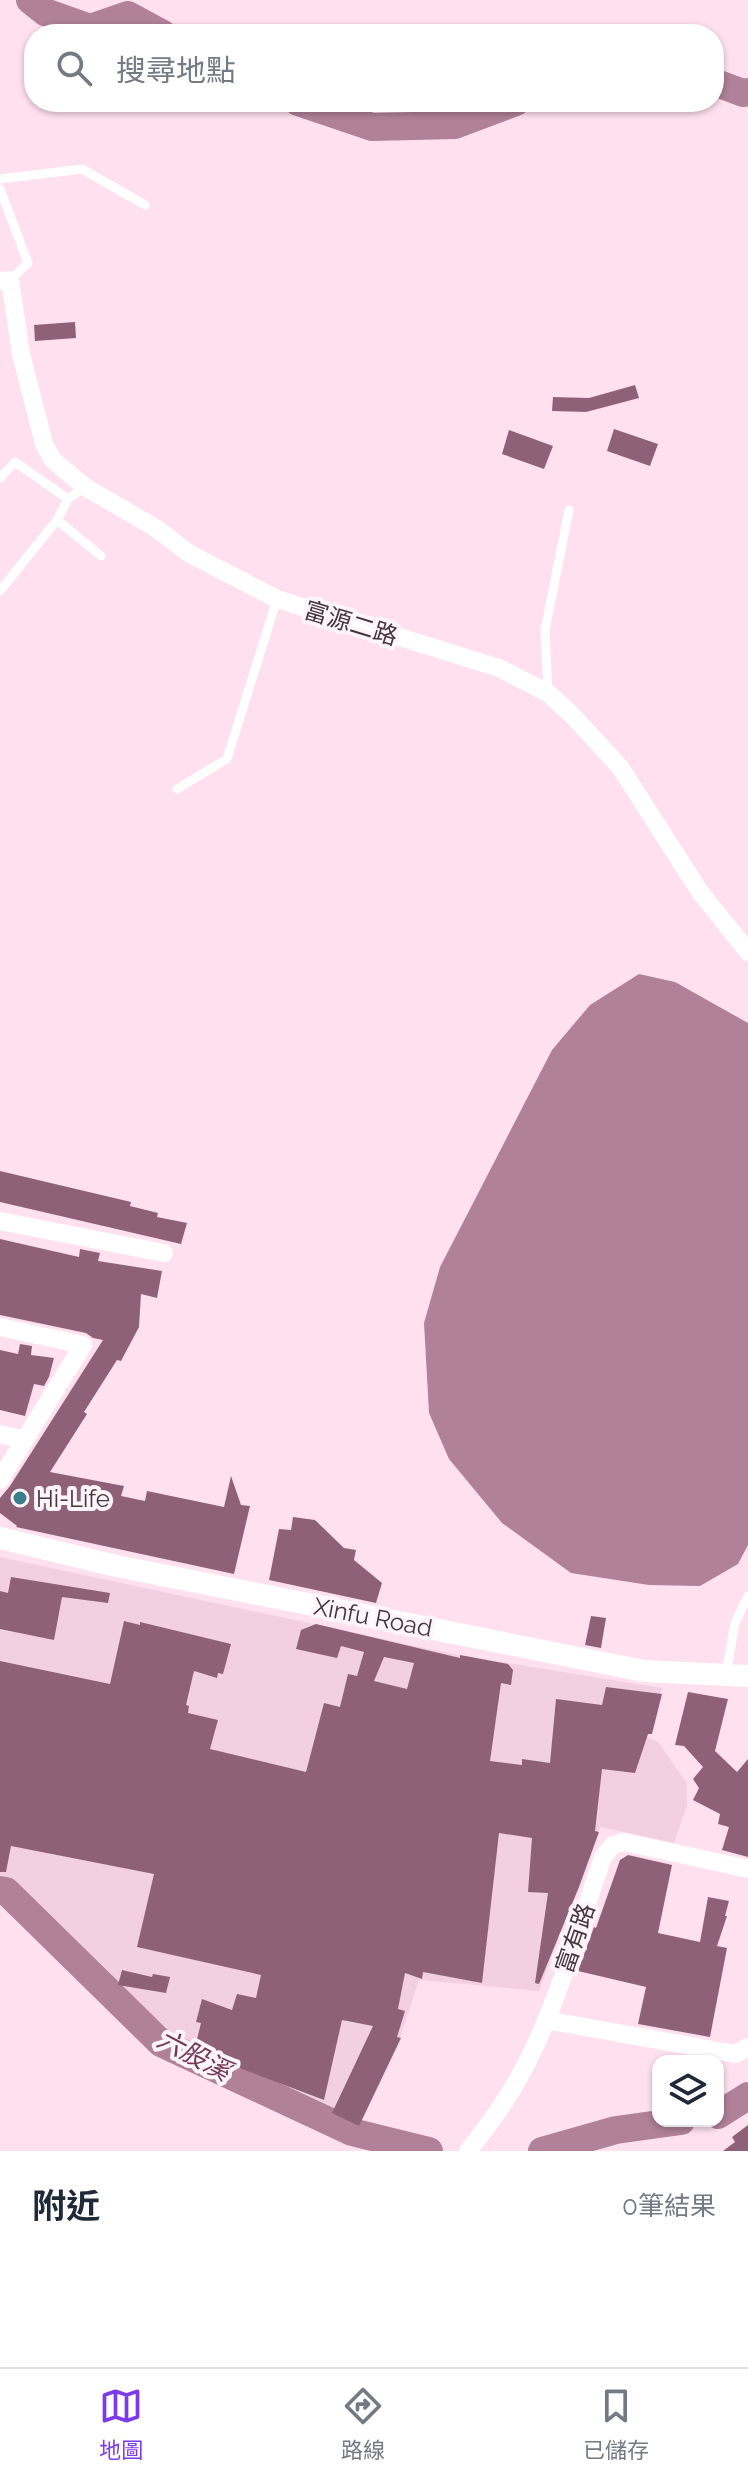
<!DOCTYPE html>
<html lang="zh-TW">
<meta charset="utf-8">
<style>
body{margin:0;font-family:Raleway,"Noto Sans TC",sans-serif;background:#f2f2f3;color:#1f2937}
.controls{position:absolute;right:24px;bottom:24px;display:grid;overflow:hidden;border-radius:16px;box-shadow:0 2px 6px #0004}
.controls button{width:72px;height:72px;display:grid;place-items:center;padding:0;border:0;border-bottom:2px solid #e0e1e3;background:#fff;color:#1f2937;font:40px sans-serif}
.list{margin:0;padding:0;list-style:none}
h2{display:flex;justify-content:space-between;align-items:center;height:104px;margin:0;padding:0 32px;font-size:34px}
h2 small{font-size:26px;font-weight:400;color:#747a83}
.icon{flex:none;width:44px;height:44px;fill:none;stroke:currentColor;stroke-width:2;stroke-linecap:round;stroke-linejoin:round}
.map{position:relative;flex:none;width:748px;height:2151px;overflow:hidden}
.search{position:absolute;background:#fff;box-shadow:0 2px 6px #0004;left:24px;right:24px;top:24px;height:88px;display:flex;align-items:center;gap:20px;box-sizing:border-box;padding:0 28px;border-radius:32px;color:#747a83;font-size:30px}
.sheet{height:216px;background:#fff}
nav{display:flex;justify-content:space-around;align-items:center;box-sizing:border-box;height:112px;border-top:2px solid #e0e1e3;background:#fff;font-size:22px;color:#747a83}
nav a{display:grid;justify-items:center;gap:4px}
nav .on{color:#7c3aed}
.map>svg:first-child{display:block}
.built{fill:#f3d0e1}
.water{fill:#b08199}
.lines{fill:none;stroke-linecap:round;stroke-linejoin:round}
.river{stroke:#b08199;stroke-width:28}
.building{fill:#8e6179;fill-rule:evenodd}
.service{stroke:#fff;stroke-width:9}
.minor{stroke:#fff;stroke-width:18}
.tertiary{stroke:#fff;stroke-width:22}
.poi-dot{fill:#3a808c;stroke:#fdf5f9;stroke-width:3}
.labels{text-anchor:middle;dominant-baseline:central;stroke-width:8;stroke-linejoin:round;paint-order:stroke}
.street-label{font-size:24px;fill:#45363d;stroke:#fdf5f9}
.poi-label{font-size:24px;fill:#45363d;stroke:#fdf5f9;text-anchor:start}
.water-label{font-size:26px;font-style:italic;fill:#733659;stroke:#fdf5f9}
</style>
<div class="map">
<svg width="748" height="2151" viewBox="0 0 748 2151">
<rect width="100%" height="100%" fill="#ffe0ef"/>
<path class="built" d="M0,1557L458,1655L662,1688L647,1737L658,1742L687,1783V1806L674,1843L600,1827L539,1991L419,1980L397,2047L359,2126L169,2042L125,1999L102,1966L10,1878L0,1875Z"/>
<path class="water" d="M639,974L675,982L748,1023V1545L738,1564L700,1586L649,1585L571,1573L502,1523L449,1459L429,1413L424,1323L440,1267L552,1050L590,1005Z"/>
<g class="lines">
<path class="river" d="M30,0L45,12L90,28L128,15L163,34
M714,82L743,93L748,92
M298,102L372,127L455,125L516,102
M0,1890L6,1891L161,2043L352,2132L429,2151
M718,2115L748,2096
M542,2151L616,2130L681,2121"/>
</g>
<path class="building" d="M75,322L76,338L35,341L34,325Z
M635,385L639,398L586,412L552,411L553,397L589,398Z
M614,429L658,444L650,466L607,451Z
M509,430L553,446L544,469L502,454Z
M0,1171L131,1202L130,1206L158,1213L157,1217L187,1223L181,1244L0,1202Z
M0,1239L79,1257L80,1249L100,1253L98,1261L162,1271L157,1298L141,1294L139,1327L121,1361L117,1360L84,1412L87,1414L50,1472L124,1486L121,1496L145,1501L147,1491L224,1507L231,1476L241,1505L250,1506L234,1574L16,1527L17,1526L0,1513V1498L10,1486L103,1340L93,1338L86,1333L0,1315Z
M20,1344L32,1346L31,1355L54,1358L49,1377L44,1386L34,1384L25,1416L0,1410V1350L18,1354Z
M293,1517L315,1520L344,1548L356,1550L354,1560L382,1583L376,1603L269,1580L279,1529L291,1530Z
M11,1577L110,1593L108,1603L62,1597L54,1640L0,1629V1591L8,1593Z
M591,1616L606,1618L601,1648L585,1645Z
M124,1621L140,1625V1622L231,1644L223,1674L218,1673L217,1678L194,1671L186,1705L189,1706L188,1713L218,1720L210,1749L306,1772L324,1703L340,1707L348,1674L357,1676L364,1652L341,1646L337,1658L296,1649L301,1630L316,1624L460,1658V1655L508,1664L513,1670L511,1685L501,1683L490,1761L522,1765V1759L550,1763L556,1699L602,1705L606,1687L662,1694L652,1734H648L635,1773L602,1769L595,1831L599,1832L579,1887L539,1984L535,1983L548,1893L528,1892L532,1838L499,1833L482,1983L423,1972L422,1979L405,1973L398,2009L405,2011L397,2037L401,2038L359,2126L332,2113L373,2026L342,2020L324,2100L194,2051L201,2023L196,2022L202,1999L232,2010L237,1994L256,1998L261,1975L137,1947L154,1874L11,1846L6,1872H0V1661L110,1684ZM384,1657L414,1663L407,1689L374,1681Z
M688,1692L728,1699L715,1751L737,1772L748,1759V1857L722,1850L729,1827L718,1824L720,1814L693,1800L699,1788L693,1779L703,1767L684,1746L675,1745Z
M628,1855L672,1865L658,1933L700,1942L708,1897L729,1901L725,1916H727L717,1946L727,1948L710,2037L638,2024L646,1987L578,1971L594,1927L596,1928L620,1860Z
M122,1970L152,1977L153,1974L170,1977L166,1993L118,1985Z
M748,2125V2151H723L735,2142L732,2137Z"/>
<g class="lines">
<path class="service" d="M0,179L82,169L145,205
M0,189L28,263L10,280
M0,478L15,462L68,499
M57,520L101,556
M0,591L57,520L68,499L85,487
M548,692L545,630L569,510
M177,789L227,759L277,599
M726,1674L735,1623L748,1596"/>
<path class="minor" d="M0,281L10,280L21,354L44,444L53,460L85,487L154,527L190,554L277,599L499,668L548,693L572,715L620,767L700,892L748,952
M0,1221L164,1253
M0,1327L83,1345L0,1480
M0,1434L24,1440
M546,2020L735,2054L748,2047
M468,2151C489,2125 508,2099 523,2070C557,2007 579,1925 603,1857L613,1845L624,1842L748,1869"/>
<path class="tertiary" d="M0,1538L112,1565L644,1671L748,1676"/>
</g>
<circle class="poi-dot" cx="20" cy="1498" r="8"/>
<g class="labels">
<g class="street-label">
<text transform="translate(351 623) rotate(17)">富源二路</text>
<text transform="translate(373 1617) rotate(11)">Xinfu Road</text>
<text transform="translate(575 1938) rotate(-71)">富有路</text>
</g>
<g class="poi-label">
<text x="36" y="1498">Hi-Life</text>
</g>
<g class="water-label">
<text transform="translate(194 2055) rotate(28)">六股溪</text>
</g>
</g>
</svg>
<div class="controls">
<button><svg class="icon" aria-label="layers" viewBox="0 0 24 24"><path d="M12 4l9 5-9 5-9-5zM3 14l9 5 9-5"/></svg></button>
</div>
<div class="search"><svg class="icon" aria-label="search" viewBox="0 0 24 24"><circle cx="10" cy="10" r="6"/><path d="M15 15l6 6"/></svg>搜尋地點</div>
</div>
<section class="sheet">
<h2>附近<small>0筆結果</small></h2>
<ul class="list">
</ul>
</section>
<nav>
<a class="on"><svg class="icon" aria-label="map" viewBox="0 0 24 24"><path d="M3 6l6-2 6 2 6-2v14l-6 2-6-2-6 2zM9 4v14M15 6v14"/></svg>地圖</a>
<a><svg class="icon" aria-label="directions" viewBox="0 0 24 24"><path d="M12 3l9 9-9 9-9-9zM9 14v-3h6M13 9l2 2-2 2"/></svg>路線</a>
<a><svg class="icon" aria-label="saved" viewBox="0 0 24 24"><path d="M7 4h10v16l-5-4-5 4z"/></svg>已儲存</a>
</nav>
